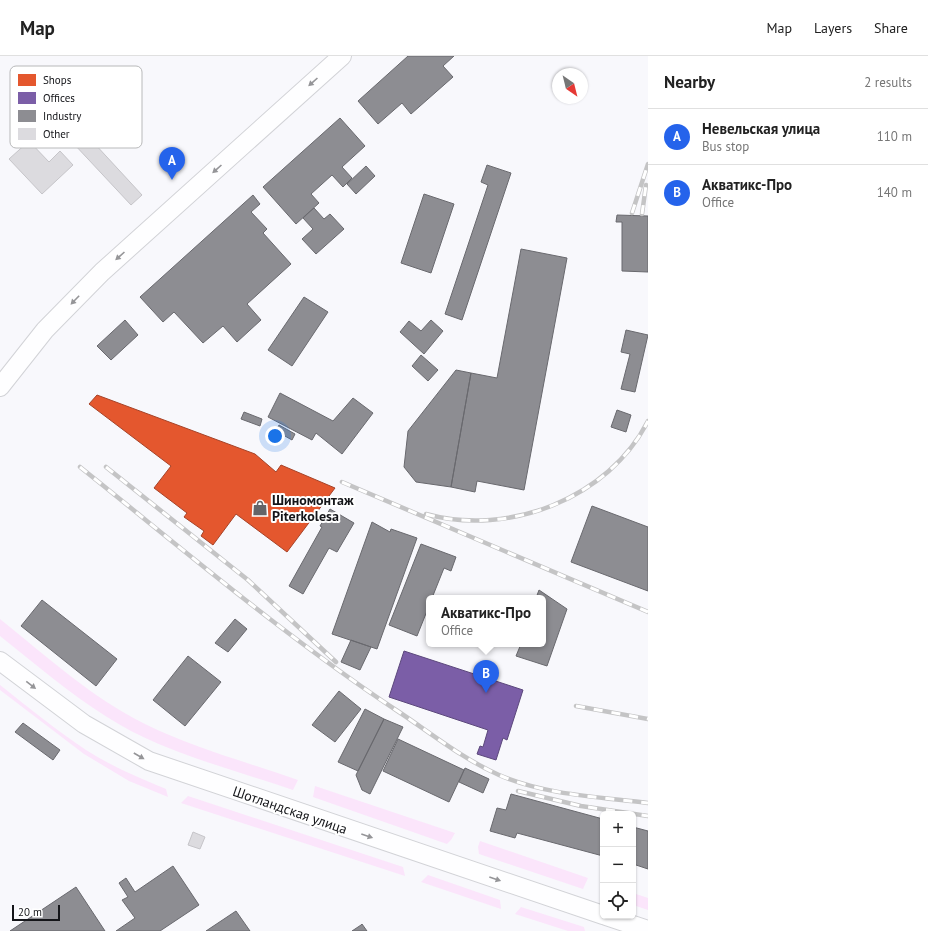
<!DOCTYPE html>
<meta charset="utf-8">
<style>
body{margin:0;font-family:"PT Sans",sans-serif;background:#f6f6f6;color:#222}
.controls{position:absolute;right:12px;bottom:12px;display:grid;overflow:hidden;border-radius:6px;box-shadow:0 1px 3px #0004}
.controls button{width:36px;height:36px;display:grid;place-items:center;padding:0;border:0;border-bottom:1px solid #e0e0e0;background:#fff;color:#222;font:20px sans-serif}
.compass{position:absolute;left:552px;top:12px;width:36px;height:36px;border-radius:50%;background:#fff;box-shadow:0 1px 3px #0004;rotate:145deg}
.scale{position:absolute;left:12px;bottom:10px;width:48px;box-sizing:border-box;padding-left:4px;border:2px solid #141519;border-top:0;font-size:11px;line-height:14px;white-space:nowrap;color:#141519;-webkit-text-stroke:3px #fff;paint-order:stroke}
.you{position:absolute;left:275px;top:380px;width:14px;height:14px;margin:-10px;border:3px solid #fff;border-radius:50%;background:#1a73e8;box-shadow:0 0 0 6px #1a73e833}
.badge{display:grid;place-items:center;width:26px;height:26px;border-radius:50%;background:#2563eb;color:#fff;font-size:13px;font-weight:700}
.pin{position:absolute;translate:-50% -33px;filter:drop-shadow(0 1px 2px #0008)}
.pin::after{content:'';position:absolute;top:21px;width:14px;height:12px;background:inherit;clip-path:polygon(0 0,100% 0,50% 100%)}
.popup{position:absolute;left:426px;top:539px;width:120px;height:52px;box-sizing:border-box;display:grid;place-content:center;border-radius:6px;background:#fff;filter:drop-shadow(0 1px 3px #0005);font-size:13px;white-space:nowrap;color:#767676}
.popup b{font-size:15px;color:#222}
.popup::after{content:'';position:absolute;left:50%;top:100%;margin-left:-8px;border:8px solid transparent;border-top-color:#fff}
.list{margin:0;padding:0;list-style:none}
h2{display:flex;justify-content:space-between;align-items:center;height:52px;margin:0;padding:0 16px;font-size:17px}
h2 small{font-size:13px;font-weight:400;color:#767676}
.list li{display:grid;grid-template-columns:26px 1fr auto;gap:12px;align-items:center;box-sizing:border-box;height:56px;padding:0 16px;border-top:1px solid #e0e0e0}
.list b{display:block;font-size:15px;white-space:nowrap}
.list p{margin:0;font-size:13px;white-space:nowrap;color:#767676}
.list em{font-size:13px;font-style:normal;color:#767676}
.icon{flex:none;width:22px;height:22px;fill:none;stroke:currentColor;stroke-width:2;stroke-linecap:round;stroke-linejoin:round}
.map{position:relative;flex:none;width:648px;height:875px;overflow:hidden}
header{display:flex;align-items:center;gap:24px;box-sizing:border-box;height:56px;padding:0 20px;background:#fff;border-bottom:1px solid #e0e0e0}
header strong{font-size:19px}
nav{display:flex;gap:22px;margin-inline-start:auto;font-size:14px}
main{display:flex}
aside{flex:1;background:#fff}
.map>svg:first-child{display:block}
.green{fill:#fbe5fb}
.shops{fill:#e4572e;stroke:#a64328}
.offices{fill:#7b5ea7;stroke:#5c487c}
.industry{fill:#8d8d92;stroke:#69696e}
.building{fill:#dcdbdf;stroke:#c6c5c9}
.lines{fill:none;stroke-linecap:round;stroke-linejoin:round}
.minor-casing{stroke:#d2d3d7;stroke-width:20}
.minor{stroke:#fefeff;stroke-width:18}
.rail-casing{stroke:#c4c4c5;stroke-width:4.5}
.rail{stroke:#fff;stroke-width:3;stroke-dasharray:9;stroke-linecap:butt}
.oneway{fill:#959598}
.labels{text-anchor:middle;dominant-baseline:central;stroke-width:4;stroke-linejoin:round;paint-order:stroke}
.poi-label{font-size:14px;font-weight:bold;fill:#141519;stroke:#fff;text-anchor:start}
.street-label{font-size:14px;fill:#141519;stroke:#fff}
.key{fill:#fff;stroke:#b8b9ba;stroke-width:1}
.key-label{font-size:11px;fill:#141519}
</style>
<header>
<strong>Map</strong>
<nav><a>Map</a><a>Layers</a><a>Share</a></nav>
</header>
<main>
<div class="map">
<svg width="648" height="875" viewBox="0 0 648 875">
<rect width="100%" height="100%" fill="#f8f8fc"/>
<path class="green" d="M0,563C46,600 91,641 145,668C193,692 247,706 298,724L293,734C232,713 161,696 107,661C69,637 35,608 0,580Z
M0,629C28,651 56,674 86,694C111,710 139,722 166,733L168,741L129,725L84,698L0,634Z
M315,730L455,777L451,784L447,788L313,741Z
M188,740L403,811L405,820L181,747Z
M480,785L588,822L583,833L479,798L478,791Z
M428,819L500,844L501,853L421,826Z
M633,837L648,842V854L633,849Z
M521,851L584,871L585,875H568L515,858Z"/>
<path class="shops" d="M97,339L255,398L276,416L281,409L335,432L287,496L236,458L213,489L201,480L204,475L184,461L187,457L154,432L171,410L89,348Z"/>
<path class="offices" d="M404,595L523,634L507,684L503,682L496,704L477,698L480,690L483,691L488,674L389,641Z"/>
<path class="industry" d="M408,0H454L443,10L453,21L411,58L402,47L378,68L358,45Z
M340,62L365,90L342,111L352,122L343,131L332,119L311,138L319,147L296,168L263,131Z
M487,109L511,117L462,264L445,258L488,129L481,126Z
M366,110L375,120L356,138L347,128Z
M424,138L454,148L431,217L401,207Z
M253,139L260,148L251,156L267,173L263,177L291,208L247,248L261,264L237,286L223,270L203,287L174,256L163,266L140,241Z
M314,152L324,163L330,158L344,173L316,198L302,183L313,173L303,162Z
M617,159L648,160V216L622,215V166H616Z
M521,193L567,202L524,434L477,425L475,436L451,431L471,317L497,322Z
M304,241L328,256L292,310L268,294Z
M125,264L138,279L111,304L97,290Z
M431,264L443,275L424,298L400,276L409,265L421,275Z
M626,274L648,279L635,336L621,333L630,298L621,296Z
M421,299L438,314L428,325L412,310Z
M456,314L471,317L451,431L416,426L404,411L408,375Z
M280,337L333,365L353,342L373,357L342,398L316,377L312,384L268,361Z
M617,354L631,359L626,376L611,371Z
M244,356L262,363L260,370L241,363Z
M279,369L295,378L292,384L276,375Z
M592,450L648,471V535L571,506Z
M330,453L354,467L337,496L329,492L303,538L289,530L322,471L320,470Z
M372,466L390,476L391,473L417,482L377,593L332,578Z
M421,488L456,501L451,515L444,512L432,542H429V550L417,580L389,569Z
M539,534L567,553L547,610L516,600L521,588H543V542H536Z
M42,544L117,603L96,630L21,570Z
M235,563L247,573L228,596L215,587Z
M351,584L371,591L360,614L341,606Z
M188,600L221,626L185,670L153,644Z
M339,635L361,653L335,686L312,669Z
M365,653L384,663L358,715L338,706Z
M384,663L403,671L370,738L362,734L356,719Z
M23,667L60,694L53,704L15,676Z
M398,683L464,714L449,746L383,715Z
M465,712L489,723L483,737L459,726Z
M511,738L603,763V800L517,777L515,782L490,775L497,752L506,754Z
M633,771L648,775V813L633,808Z
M173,810L199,849L160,875H116L135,862L122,844L128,841L119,827L126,822L135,836Z
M76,831L105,875H10Z
M236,855L250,875H206Z
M362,868L367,875H352L361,869Z"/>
<path class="building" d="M40,28L69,59L59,68L29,37Z
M29,38L35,48L21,57L15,47Z
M70,61L142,139L131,149L59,72Z
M29,85L49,106L60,95L73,109L42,138L9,103Z
M193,776L205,781L200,793L188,789Z"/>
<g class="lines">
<defs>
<path id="minor" d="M0,331L45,274L102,216L342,0
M0,605L84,668L149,705L603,859
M606,860L648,874"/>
</defs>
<use href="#minor" class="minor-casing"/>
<use href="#minor" class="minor"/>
<defs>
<path id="rail" d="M632,157L648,108
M642,158L646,129
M80,411C184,494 287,582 399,656C432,678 463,703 499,719C545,739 599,741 648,747
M106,411L248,524L336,606
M342,426L648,556
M426,458C509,481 609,442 648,365
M576,650L648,663
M518,735L581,750L648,760"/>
</defs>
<use href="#rail" class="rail-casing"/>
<use href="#rail" class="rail"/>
</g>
<defs><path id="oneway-solid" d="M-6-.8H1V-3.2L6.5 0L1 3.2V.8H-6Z"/></defs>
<g class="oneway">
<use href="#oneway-solid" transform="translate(313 26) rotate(138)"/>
<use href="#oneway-solid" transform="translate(217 113) rotate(138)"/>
<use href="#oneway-solid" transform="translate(120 200) rotate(138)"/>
<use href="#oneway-solid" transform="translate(75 244) rotate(134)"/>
<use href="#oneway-solid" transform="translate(31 629) rotate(38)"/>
<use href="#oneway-solid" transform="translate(139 700) rotate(30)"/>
<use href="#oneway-solid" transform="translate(367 780) rotate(19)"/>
<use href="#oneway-solid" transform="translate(495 823) rotate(19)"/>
</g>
<defs>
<symbol id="shop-bare" viewBox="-9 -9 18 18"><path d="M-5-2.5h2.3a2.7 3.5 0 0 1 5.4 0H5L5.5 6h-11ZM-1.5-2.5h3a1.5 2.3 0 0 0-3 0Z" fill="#646468" stroke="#fff" stroke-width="2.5" paint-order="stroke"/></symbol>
</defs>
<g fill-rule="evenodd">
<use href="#shop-bare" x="249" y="441" width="22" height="22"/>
</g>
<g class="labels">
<g class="poi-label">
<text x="272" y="444">Шиномонтаж<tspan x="272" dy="16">Piterkolesa</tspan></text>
</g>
<g class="street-label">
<text transform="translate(290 754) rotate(19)">Шотландская улица</text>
</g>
</g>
<rect x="10" y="10" width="132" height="82" rx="6" class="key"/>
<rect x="18" y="18" width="18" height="12" fill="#e4572e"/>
<rect x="18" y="36" width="18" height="12" fill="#7b5ea7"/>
<rect x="18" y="54" width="18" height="12" fill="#8d8d92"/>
<rect x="18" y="72" width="18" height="12" fill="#dcdbdf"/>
<g class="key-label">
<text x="43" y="28">Shops</text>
<text x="43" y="46">Offices</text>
<text x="43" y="64">Industry</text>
<text x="43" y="82">Other</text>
</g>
</svg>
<div class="controls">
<button>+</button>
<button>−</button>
<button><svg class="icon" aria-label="locate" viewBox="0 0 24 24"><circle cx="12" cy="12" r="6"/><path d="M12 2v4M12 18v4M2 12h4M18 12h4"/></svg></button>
</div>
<svg class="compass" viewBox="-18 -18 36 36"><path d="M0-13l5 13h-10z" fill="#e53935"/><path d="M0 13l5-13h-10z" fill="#767676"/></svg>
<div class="scale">20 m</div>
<div class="you"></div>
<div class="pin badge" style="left:172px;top:124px">A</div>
<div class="pin badge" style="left:486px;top:637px">B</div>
<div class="popup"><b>Акватикс-Про</b>Office</div>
</div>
<aside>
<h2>Nearby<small>2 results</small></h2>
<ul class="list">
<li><span class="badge">A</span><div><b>Невельская улица</b><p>Bus stop</p></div><em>110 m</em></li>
<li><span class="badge">B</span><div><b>Акватикс-Про</b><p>Office</p></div><em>140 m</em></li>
</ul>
</aside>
</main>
